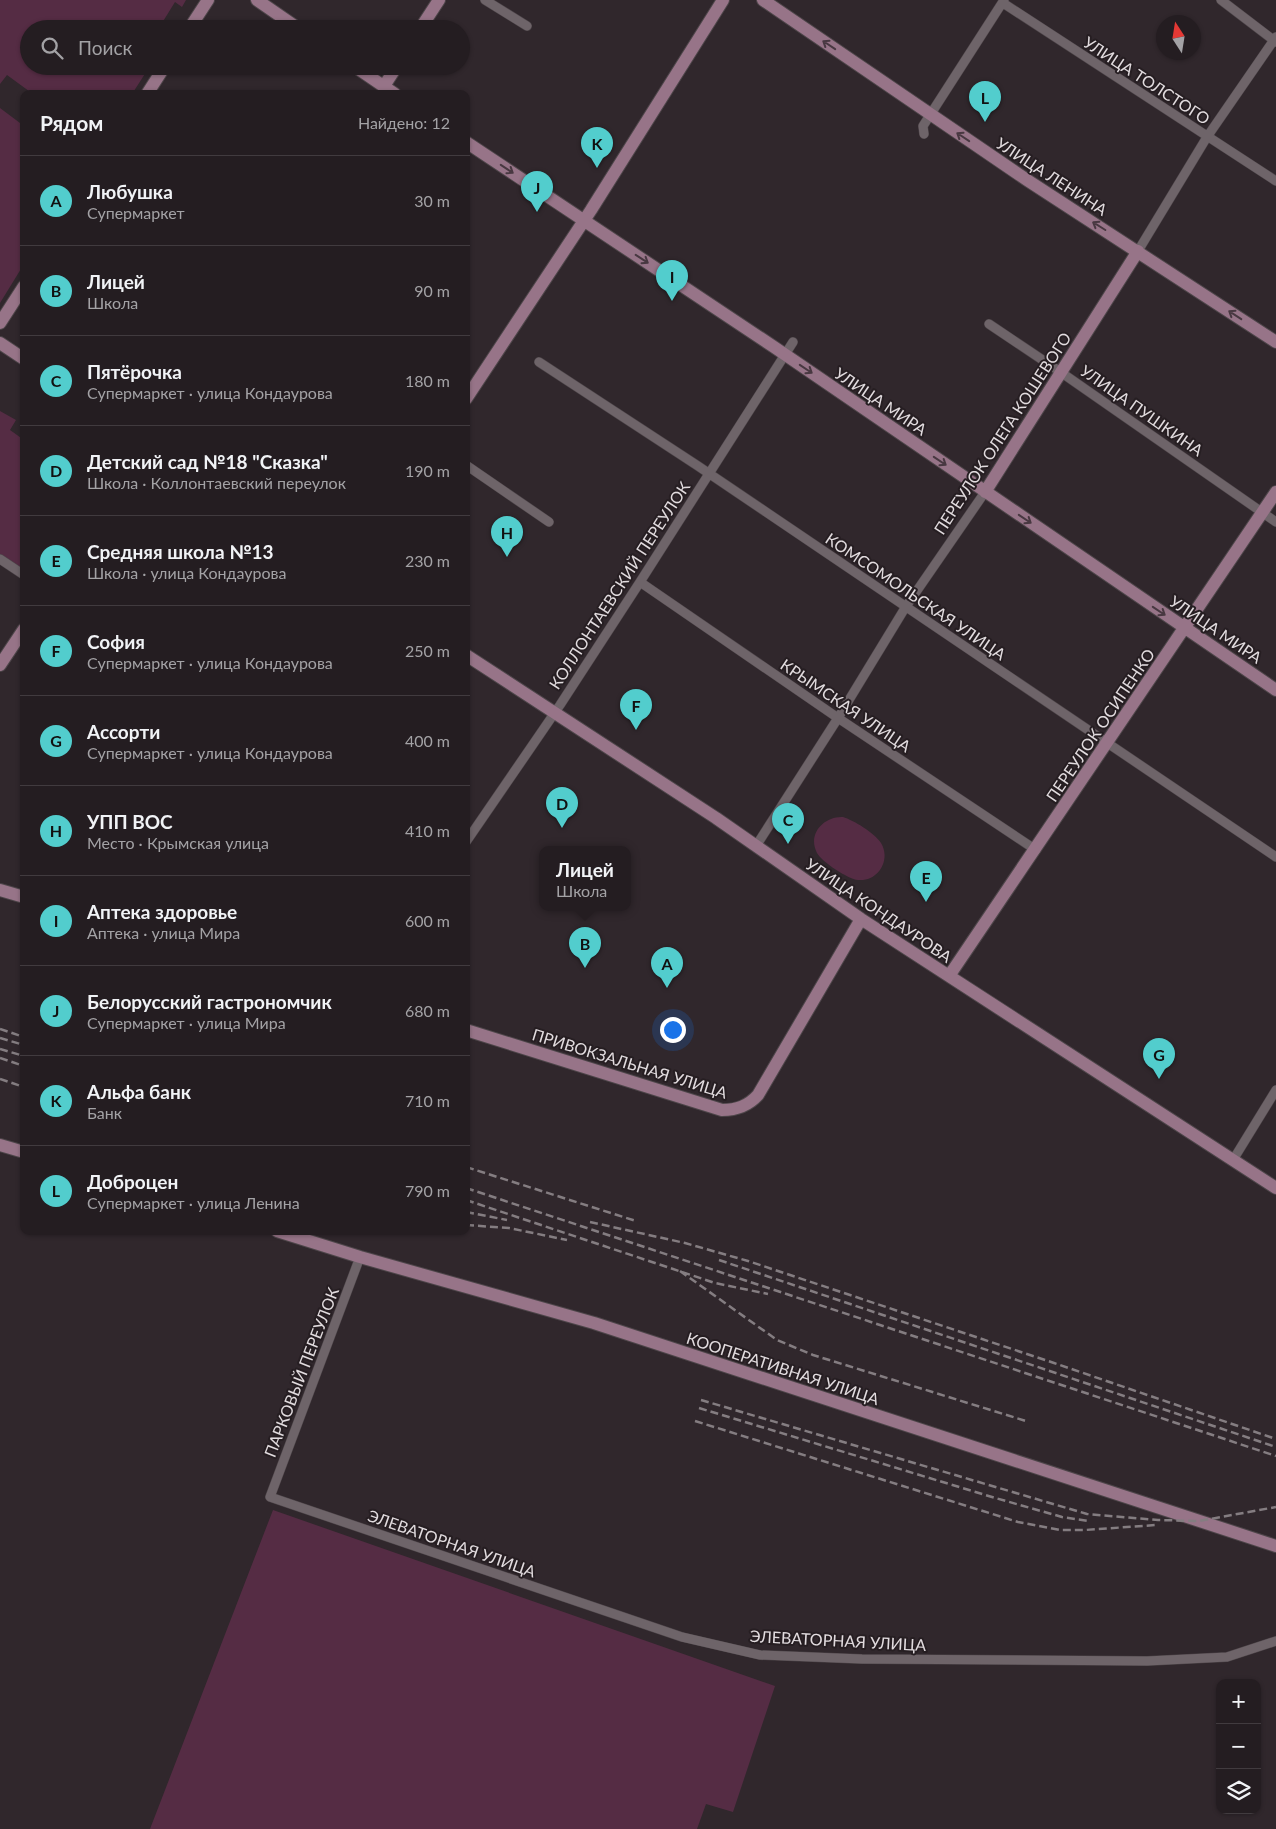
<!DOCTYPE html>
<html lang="ru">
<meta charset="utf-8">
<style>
body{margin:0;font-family:Lato,sans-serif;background:#2c262a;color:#f1f3f6}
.controls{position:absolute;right:15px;bottom:15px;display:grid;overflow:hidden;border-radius:10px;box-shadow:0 1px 4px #0004}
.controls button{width:45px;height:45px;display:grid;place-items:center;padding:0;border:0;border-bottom:1px solid #413b3f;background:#241d21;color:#f1f3f6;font:25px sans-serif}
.compass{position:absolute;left:1156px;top:15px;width:45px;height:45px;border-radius:50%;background:#241d21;box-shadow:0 1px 4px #0004;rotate:348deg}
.you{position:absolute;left:672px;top:1029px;width:18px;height:18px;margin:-12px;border:4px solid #fff;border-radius:50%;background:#1a73e8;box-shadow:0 0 0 8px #1a73e833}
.badge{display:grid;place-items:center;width:32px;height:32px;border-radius:50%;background:#52cdcd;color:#111;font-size:16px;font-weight:700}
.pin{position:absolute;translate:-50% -41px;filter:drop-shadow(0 1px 2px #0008)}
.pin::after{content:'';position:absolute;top:26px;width:18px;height:15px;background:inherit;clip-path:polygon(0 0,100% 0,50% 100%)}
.popup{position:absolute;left:539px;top:846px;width:92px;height:65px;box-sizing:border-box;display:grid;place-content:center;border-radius:10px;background:#241d21;filter:drop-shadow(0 1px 4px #0005);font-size:16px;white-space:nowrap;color:#a3a2a5}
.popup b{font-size:19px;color:#f1f3f6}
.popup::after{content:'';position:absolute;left:50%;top:100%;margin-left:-10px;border:10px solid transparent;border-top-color:#241d21}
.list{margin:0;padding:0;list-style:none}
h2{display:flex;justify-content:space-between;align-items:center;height:65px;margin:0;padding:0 20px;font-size:21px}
h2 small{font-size:16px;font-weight:400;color:#a3a2a5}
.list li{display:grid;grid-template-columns:32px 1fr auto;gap:15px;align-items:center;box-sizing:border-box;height:90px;padding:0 20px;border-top:1px solid #413b3f}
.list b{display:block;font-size:19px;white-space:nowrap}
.list p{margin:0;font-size:16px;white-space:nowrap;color:#a3a2a5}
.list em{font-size:16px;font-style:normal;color:#a3a2a5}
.icon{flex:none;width:28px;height:28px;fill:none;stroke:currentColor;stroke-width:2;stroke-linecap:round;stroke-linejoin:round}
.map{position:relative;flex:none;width:1276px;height:1829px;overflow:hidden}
.search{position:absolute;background:#241d21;box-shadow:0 1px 4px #0004;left:20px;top:20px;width:450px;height:55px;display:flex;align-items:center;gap:12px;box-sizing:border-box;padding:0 18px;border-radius:28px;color:#a3a2a5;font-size:19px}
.panel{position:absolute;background:#241d21;box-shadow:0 1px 4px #0004;left:20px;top:90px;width:450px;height:1145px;border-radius:10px}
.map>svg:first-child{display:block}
.green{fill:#552c44}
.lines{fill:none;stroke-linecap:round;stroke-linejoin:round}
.street-casing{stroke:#4d4549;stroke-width:10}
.secondary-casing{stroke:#4d4549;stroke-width:14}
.street{stroke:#6e6469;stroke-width:9}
.secondary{stroke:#977488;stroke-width:12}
.rail{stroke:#847d81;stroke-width:2.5;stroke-dasharray:8 4;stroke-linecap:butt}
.oneway{stroke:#483841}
.labels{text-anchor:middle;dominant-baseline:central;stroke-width:4;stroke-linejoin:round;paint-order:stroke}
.street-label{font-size:16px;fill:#e2dcdf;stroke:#261e22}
</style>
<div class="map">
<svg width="1276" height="1829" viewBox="0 0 1276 1829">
<rect width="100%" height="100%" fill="#30272c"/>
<path class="green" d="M0,0H186L182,7L175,2L162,23L170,29H29V66H150L132,94H33L7,75L0,84Z
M0,108L24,126V264L0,303Z
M0,411L16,420L10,430L24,440V575L0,559Z
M843,817C853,820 875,833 881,843C891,859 879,882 858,880C848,879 822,862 817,853C807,834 824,816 843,817Z
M273,1510L775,1686L733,1812L706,1804L697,1829H150Z"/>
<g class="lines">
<defs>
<path id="street" d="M485,0L527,26
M1221,0L1276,42
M1003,3L1276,181
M924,134L923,126L1004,0
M1138,251L1207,137L1276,37
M989,324L1062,373L1276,522
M539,362L698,466L1276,857
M466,465L549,522
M0,559L24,575
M640,582L838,718L1036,850
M466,842L560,705L640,582L793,342
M756,846L838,718L905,608L985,492
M1233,1160L1276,1090
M360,1257L270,1497L682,1637L760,1655L862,1659L1147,1661L1227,1657L1276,1641"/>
<path id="secondary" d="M257,0L299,29
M763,0L1027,180L1276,342
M189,29L208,0
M420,29L439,0
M354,66L395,94
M384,86L397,66
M147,94L165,66
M466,142L774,347L1276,690
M0,323L24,286
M0,343L24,359
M466,399L591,210L723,0
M985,492L1138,251
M466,655L716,818L861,919L1276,1188
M0,665L24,629
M0,890L24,897
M949,976L1276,492
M466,1030L722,1110C737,1110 748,1106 758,1095L861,919
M0,1145L24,1152
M277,1231L360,1257L594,1323L1276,1546"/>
</defs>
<use href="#street" class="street-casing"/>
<use href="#secondary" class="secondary-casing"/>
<use href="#street" class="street"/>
<use href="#secondary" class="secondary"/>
<path class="rail" d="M0,1029L24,1037
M0,1038L24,1045
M0,1049L24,1056
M0,1058L24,1066
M0,1079L24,1087
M466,1167L636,1221
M466,1188L1276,1456
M466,1200L715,1283L768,1294
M466,1212L507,1220
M590,1222L685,1243L748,1261L1054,1363L1276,1439
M466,1225L509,1228L567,1240
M719,1260L1276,1447
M680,1271L777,1340L813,1355L1026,1421
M701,1400L1087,1514L1158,1520L1199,1521L1276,1507
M699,1408L992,1497L1062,1517L1089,1521
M695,1421L1018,1522L1060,1530H1085L1156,1525"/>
</g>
<defs><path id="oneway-shaft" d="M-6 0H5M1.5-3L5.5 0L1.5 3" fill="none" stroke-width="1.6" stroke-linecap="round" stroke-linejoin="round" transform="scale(1.25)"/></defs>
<g class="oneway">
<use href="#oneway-shaft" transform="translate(829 45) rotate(-146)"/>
<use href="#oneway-shaft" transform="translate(963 137) rotate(-146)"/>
<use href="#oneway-shaft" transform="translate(507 169) rotate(34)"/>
<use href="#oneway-shaft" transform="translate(1099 226) rotate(-148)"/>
<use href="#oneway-shaft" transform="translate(642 259) rotate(33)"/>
<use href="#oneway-shaft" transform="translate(1235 315) rotate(-147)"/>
<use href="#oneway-shaft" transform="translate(806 369) rotate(34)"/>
<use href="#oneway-shaft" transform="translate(940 461) rotate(34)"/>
<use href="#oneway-shaft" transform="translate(1025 519) rotate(34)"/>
<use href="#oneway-shaft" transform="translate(1159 611) rotate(34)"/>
</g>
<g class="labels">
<g class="street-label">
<text transform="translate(1147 80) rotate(33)">УЛИЦА ТОЛСТОГО</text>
<text transform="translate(1052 176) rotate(33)">УЛИЦА ЛЕНИНА</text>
<text transform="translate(881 401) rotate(34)">УЛИЦА МИРА</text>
<text transform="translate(1142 410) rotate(35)">УЛИЦА ПУШКИНА</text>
<text transform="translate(1002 433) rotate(-57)">ПЕРЕУЛОК ОЛЕГА КОШЕВОГО</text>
<text transform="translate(619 585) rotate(-57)">КОЛЛОНТАЕВСКИЙ ПЕРЕУЛОК</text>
<text transform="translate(916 596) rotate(34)">КОМСОМОЛЬСКАЯ УЛИЦА</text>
<text transform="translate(1216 629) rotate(34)">УЛИЦА МИРА</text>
<text transform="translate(846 705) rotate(34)">КРЫМСКАЯ УЛИЦА</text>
<text transform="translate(1100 725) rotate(-56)">ПЕРЕУЛОК ОСИПЕНКО</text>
<text transform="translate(879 910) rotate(34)">УЛИЦА КОНДАУРОВА</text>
<text transform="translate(630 1063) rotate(17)">ПРИВОКЗАЛЬНАЯ УЛИЦА</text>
<text transform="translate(783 1368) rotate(18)">КООПЕРАТИВНАЯ УЛИЦА</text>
<text transform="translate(301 1372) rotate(-69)">ПАРКОВЫЙ ПЕРЕУЛОК</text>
<text transform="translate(452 1543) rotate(19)">ЭЛЕВАТОРНАЯ УЛИЦА</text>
<text transform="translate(838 1640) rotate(3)">ЭЛЕВАТОРНАЯ УЛИЦА</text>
</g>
</g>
</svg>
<div class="controls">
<button>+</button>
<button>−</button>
<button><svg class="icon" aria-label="layers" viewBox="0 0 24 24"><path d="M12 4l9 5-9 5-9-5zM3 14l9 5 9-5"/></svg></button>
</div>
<svg class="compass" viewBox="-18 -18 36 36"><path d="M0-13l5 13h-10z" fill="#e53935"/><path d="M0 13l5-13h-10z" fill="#a3a2a5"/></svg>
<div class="you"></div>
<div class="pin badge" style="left:667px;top:988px">A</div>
<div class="pin badge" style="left:585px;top:968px">B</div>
<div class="popup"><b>Лицей</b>Школа</div>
<div class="pin badge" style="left:788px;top:844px">C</div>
<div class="pin badge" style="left:562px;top:828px">D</div>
<div class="pin badge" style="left:926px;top:902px">E</div>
<div class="pin badge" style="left:636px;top:730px">F</div>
<div class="pin badge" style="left:1159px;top:1079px">G</div>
<div class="pin badge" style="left:507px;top:557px">H</div>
<div class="pin badge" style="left:672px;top:301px">I</div>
<div class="pin badge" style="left:537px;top:212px">J</div>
<div class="pin badge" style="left:597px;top:168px">K</div>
<div class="pin badge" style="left:985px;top:122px">L</div>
<div class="search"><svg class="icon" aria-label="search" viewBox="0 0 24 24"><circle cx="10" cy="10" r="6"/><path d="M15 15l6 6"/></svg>Поиск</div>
<section class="panel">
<h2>Рядом<small>Найдено: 12</small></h2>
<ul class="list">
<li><span class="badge">A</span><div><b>Любушка</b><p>Супермаркет</p></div><em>30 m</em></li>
<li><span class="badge">B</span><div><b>Лицей</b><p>Школа</p></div><em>90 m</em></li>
<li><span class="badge">C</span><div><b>Пятёрочка</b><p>Супермаркет · улица Кондаурова</p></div><em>180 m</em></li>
<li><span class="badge">D</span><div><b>Детский сад №18 &quot;Сказка&quot;</b><p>Школа · Коллонтаевский переулок</p></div><em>190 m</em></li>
<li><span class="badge">E</span><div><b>Средняя школа №13</b><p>Школа · улица Кондаурова</p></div><em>230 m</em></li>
<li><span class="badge">F</span><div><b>София</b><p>Супермаркет · улица Кондаурова</p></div><em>250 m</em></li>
<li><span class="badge">G</span><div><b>Ассорти</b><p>Супермаркет · улица Кондаурова</p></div><em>400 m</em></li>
<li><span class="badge">H</span><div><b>УПП ВОС</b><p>Место · Крымская улица</p></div><em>410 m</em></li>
<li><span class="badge">I</span><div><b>Аптека здоровье</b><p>Аптека · улица Мира</p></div><em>600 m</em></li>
<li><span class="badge">J</span><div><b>Белорусский гастрономчик</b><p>Супермаркет · улица Мира</p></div><em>680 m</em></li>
<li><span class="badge">K</span><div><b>Альфа банк</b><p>Банк</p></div><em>710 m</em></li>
<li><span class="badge">L</span><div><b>Доброцен</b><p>Супермаркет · улица Ленина</p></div><em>790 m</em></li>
</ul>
</section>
</div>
